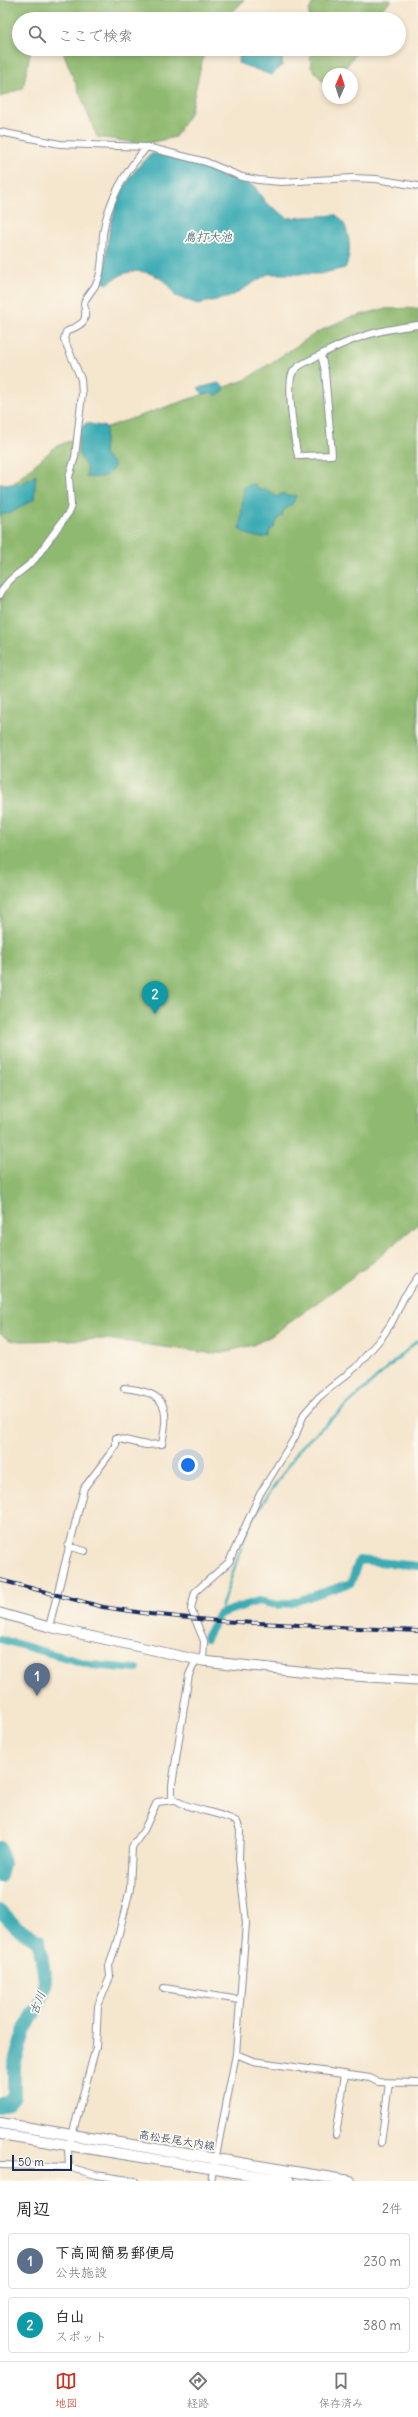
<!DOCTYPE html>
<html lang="ja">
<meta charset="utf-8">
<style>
body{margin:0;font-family:Delius,"Klee One",sans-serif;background:#f2f2f2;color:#222}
.compass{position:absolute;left:322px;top:68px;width:36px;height:36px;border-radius:50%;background:#fff;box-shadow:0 2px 6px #0003;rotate:3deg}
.scale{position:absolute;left:12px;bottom:10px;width:60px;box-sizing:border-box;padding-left:4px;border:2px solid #1b2f5e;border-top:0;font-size:11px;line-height:14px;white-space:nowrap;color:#1b2f5e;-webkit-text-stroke:3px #fbf7ec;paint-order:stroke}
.you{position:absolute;left:188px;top:1465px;width:14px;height:14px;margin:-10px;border:3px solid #fff;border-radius:50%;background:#1a73e8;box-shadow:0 0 0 6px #1a73e833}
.badge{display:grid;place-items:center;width:26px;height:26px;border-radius:50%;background:#c8321e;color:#fff;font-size:13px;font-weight:700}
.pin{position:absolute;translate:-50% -33px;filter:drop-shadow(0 1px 2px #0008)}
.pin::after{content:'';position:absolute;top:21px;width:14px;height:12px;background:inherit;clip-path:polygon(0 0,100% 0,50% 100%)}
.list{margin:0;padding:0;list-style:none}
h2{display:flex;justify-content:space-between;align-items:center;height:52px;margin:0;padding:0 16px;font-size:17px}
h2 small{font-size:13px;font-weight:400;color:#767676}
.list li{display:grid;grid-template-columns:26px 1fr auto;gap:12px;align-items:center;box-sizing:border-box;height:56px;margin:0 8px 8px;padding:0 8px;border:1px solid #e0e0e0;border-radius:4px}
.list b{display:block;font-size:15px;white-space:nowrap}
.list p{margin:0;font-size:13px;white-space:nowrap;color:#767676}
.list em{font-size:13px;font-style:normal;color:#767676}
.icon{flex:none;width:22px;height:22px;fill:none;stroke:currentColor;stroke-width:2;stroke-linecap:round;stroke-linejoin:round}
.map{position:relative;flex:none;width:418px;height:2181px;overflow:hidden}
.search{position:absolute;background:#fff;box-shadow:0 2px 6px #0003;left:12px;right:12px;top:12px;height:44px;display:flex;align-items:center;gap:10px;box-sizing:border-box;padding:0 14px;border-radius:22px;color:#767676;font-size:15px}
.sheet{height:180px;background:#fff}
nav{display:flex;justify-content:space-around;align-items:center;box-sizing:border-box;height:56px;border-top:1px solid #e0e0e0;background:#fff;font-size:11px;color:#767676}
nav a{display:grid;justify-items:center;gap:2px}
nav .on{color:#c8321e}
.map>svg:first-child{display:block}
.forest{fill:#8fb970;stroke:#557467}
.water{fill:#3aabb4;stroke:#2a6d89}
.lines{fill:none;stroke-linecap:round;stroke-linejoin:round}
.stream{stroke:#3aabb4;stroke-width:2.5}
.canal{stroke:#3aabb4;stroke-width:8}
.river{stroke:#3aabb4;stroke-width:14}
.street-casing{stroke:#888a96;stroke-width:8}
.secondary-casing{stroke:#888a96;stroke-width:11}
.primary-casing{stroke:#888a96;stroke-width:12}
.street{stroke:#fff;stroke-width:6}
.secondary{stroke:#fff;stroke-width:9}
.primary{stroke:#fff;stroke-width:10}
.rail-casing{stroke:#1b2f5e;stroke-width:4}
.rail{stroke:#fbf7ec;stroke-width:2.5;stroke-dasharray:8;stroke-linecap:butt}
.labels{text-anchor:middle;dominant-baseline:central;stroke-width:4;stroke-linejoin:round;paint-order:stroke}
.street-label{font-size:11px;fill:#1b2f5e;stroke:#fbf7ec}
.water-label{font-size:12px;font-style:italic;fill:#265a7c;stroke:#fbf7ec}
</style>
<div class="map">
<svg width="418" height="2181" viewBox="0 0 418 2181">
<rect width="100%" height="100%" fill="#fbf7ec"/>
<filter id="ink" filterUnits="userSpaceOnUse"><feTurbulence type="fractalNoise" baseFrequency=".025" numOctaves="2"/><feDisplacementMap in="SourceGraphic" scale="8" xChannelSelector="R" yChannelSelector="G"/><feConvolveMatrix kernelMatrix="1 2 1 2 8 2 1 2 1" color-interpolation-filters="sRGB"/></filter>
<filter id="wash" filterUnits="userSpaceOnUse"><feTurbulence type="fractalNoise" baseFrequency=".012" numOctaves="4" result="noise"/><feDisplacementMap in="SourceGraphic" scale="16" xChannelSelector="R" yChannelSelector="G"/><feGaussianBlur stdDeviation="0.9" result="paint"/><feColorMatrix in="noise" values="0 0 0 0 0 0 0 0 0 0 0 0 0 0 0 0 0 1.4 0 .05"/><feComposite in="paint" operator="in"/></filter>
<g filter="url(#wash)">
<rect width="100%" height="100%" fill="#f5e6ce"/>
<path class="forest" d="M0,0H244L226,19H19V49H31L23,88L0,97Z
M314,0H392L370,19H309V11Z
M62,49H205L190,113L175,137L144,144L97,137Z
M310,49H359L341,74H328V88L311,67Z
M418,308V1224L373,1262L271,1336L253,1345L215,1354L106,1339L22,1341L10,1340L0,1334V495L55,447L81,436L245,380L316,333L345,319L383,309Z"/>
<path class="water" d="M239,49H281L283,53L282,66L271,75L238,63Z
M151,153L203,165L232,179L254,186L266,203L288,218L336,215C350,223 353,254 345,268L320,274H268L230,297L198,304L175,296C167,277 143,266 123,274C117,277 112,281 107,284L103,282C109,229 110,193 151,153Z
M219,383L224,387V391L217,395L210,393L203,394L198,388Z
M86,423L106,427L104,455L115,465C107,479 101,478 86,477L87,469L79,454V430Z
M36,475L34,499L11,513L0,515V483C15,485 23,485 36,475Z
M251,484L256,485L259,490H267L277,497L283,493L287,496L296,495L293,503L283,511L282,516L278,518L274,528L269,531V536C257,539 250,536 240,530L244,486L247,487Z"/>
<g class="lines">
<path class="stream" d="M252,1519L301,1447L418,1340
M219,1614L249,1525"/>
<path class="canal" d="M206,1638L219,1614L258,1601L279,1605L291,1603L351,1583L359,1560L418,1566
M0,1639L91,1665L137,1669"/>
<path class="river" d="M0,1848L3,1864L0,1876
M0,1910L16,1927L39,1941L45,1980L43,1992L40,2003L25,2029L14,2065V2096L9,2102L0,2106"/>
</g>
</g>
<g filter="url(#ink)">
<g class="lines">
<defs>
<path id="street" d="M0,132L60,144L147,147L206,162L242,177L258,180L281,182L352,178L376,179L418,186
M321,355L325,371L332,455L298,456C294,441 287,387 292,374C295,366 307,362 314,358C352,338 375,330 418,325
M0,595C7,577 22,573 35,559L69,512L71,505L69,477L75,457L82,394L81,379L64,339L66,332C83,323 88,324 84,303C87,294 97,287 99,277C103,264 102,248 103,234C107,202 126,170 147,147
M68,1546L85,1551
M49,1627L84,1488L116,1446V1438L146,1445L162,1444C170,1403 165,1393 124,1388
M196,1660L189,1675L172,1785V1796C180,1809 222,1812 237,1822L240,1830L239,1859L246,1923L236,2054L211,2181
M203,1661L204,1641L191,1609L195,1592L229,1562L260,1494L295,1437L304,1414L319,1397L356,1367L382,1337L392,1322L404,1297L418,1277
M164,1988L240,2000
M236,2054L253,2061L370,2078L378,2082L418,2083
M336,2135L345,2074
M381,2143L389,2083
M0,2165L69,2167L96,2175L135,2181
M69,2167L68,2150L96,2047L98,2006L110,1977L109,1966L116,1945L130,1889L132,1847L144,1830L157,1802L174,1800"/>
<path id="secondary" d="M0,1613L49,1627L203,1661L336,1675L418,1680"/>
<path id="primary" d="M0,2123L350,2181
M0,2134L289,2181"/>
</defs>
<use href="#street" class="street-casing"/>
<use href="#secondary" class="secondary-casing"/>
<use href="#primary" class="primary-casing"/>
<use href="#street" class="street"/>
<use href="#secondary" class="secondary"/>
<use href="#primary" class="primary"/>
<defs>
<path id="rail" d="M0,1580L103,1607L150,1614L218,1621L418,1631"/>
</defs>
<use href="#rail" class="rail-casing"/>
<use href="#rail" class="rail"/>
</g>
</g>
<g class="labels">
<g class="street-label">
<text transform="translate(177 2140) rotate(9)">高松長尾大内線</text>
</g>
<g class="water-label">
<text x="208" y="236">鳥打大池</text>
<text transform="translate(37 2003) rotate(-68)">古川</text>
</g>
</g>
</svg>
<svg class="compass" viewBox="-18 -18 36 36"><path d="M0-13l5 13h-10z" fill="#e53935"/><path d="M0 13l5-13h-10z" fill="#767676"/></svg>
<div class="scale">50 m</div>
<div class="you"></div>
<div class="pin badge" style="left:37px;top:1696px;background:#5c6f8a">1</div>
<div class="pin badge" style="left:155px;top:1014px;background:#0f9aa8">2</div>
<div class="search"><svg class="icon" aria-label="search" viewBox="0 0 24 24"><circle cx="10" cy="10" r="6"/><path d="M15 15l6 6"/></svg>ここで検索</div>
</div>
<section class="sheet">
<h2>周辺<small>2件</small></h2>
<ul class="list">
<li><span class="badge" style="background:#5c6f8a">1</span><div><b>下高岡簡易郵便局</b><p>公共施設</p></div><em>230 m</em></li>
<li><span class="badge" style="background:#0f9aa8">2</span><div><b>白山</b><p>スポット</p></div><em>380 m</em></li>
</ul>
</section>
<nav>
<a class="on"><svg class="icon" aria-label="map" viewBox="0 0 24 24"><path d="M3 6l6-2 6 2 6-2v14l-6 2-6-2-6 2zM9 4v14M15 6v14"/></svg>地図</a>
<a><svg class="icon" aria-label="directions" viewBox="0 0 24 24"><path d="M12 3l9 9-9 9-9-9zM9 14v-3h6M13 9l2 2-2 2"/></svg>経路</a>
<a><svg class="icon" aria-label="saved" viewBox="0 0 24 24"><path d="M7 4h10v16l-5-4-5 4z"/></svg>保存済み</a>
</nav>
